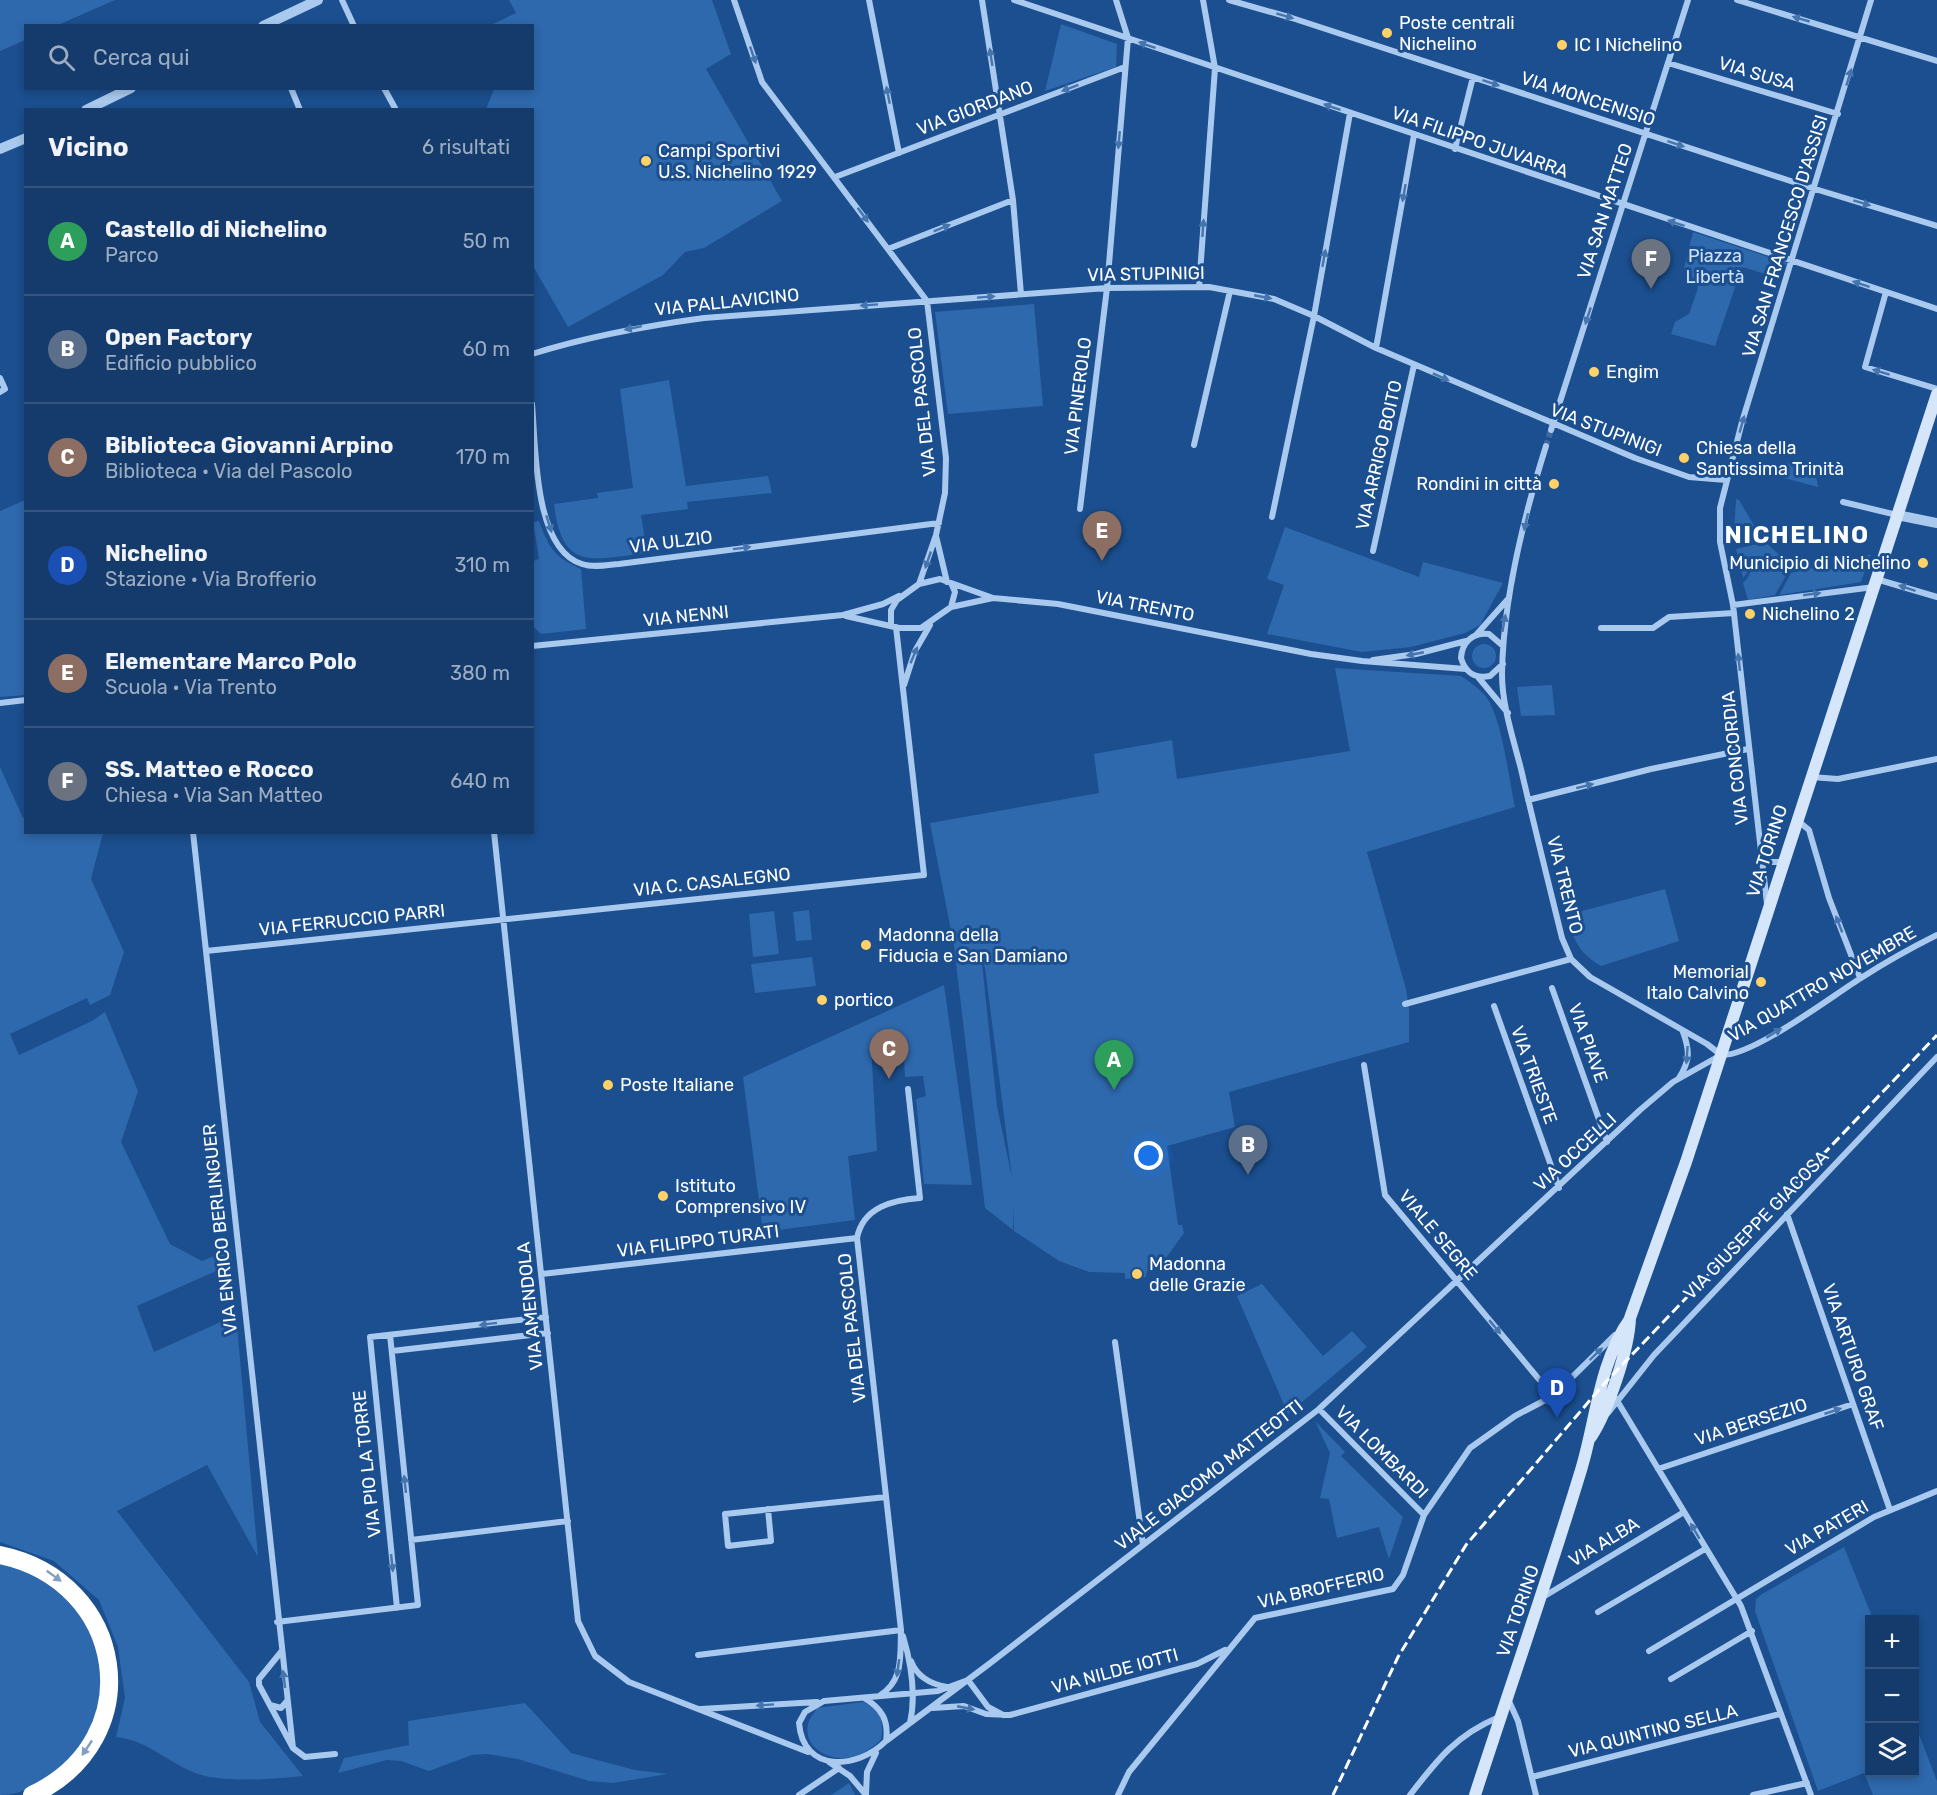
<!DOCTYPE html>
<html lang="it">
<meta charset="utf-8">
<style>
body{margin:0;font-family:Rubik,sans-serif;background:#214673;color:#f1f3f6}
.controls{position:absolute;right:18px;bottom:18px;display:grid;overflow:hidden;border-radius:0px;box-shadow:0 3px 9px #0003}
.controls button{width:54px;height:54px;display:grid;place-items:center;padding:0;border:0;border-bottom:2px solid #33557e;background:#143b6b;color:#f1f3f6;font:30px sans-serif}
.you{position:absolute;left:1149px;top:1156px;width:21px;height:21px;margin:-15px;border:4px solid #fff;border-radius:50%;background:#1a73e8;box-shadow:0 0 0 9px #1a73e833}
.badge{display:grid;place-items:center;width:39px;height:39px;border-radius:50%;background:#ffd166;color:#fff;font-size:20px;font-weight:700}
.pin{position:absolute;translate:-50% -50px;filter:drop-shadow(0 2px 3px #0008)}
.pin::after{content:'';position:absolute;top:32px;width:21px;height:18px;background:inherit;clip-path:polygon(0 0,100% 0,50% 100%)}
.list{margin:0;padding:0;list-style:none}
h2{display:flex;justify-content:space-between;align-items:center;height:78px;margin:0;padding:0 24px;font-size:26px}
h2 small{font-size:20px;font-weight:400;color:#9dadc1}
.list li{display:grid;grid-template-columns:39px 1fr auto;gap:18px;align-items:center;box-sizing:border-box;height:108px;padding:0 24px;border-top:2px solid #33557e}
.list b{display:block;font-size:22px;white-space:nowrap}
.list p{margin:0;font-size:20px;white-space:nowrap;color:#9dadc1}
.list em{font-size:20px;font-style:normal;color:#9dadc1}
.icon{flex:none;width:33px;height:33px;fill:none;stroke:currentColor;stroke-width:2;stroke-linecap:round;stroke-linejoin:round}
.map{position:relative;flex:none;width:1937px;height:1795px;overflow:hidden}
.search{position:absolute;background:#143b6b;box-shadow:0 3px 9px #0003;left:24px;top:24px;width:510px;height:66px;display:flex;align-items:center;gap:15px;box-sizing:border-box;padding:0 21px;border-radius:0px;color:#9dadc1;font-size:22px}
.panel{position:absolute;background:#143b6b;box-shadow:0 3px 9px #0003;left:24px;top:108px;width:510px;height:726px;border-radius:0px}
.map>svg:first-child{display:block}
.green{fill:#2e69ad;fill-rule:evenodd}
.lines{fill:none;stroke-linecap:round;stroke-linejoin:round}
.minor-tunnel{stroke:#3d69a0;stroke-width:6;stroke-dasharray:6 3;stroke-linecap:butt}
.minor{stroke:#a9c9ee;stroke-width:6}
.tertiary{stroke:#a9c9ee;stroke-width:10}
.secondary{stroke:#d6e6fa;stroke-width:12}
.motorway{stroke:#fff;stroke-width:18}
.rail{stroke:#fff;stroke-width:3;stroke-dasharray:10 4.5;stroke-linecap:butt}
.oneway{fill:#4674ac}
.oneway2{fill:#829ec1}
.poi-dot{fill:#ffd166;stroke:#1b4f8f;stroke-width:2}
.labels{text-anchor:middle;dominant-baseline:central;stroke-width:6;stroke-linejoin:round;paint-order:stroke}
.poi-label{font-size:18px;fill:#fff;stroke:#1b4f8f;text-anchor:start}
.street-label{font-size:18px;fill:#fff;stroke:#1b4f8f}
.park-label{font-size:18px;fill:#cfe3fa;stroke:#1b4f8f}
.district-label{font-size:24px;font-weight:bold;letter-spacing:1.5px;fill:#fff;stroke:#1b4f8f}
</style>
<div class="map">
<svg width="1937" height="1795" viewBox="0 0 1937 1795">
<rect width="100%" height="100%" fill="#1b4f8f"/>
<path class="green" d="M0,0H115L58,25L26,26L25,40L0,51Z
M509,0H712L731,54L706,69L782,201L704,248L685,252L663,275L568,327L533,266L532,110L486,109L494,89L532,88V26L491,25L516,13Z
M1061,24L1117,44L1116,67L1045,91Z
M1693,232L1787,263L1779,278L1742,267L1715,346L1671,334L1675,322L1689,314L1698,288L1689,271L1684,268Z
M1034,304L1043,406L948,414L935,312Z
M669,380L686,486L768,476L772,493L687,502L688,509L641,515L647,553C592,559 562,573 554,504L598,498L597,493L633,488L620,389Z
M1792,462C1808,465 1817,471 1818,487L1773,475L1782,466Z
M1736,499L1739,500L1762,539L1751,544L1736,545L1734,539L1743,537V533H1734Z
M25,500V695L0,697V511Z
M539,521C549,548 554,557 581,569L586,629L541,634L533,626V561L539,559L533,522Z
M1285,527L1419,577L1423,562L1503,583L1480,625L1465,633L1411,647L1362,652L1267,634L1284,585L1267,579Z
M1765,542L1782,557L1757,560L1743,578L1736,549Z
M1871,554L1861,582L1779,595L1791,573L1807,568L1834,569Z
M1786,560L1799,566L1789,570L1775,595L1748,600L1743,583C1749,578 1749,573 1753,567C1759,560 1778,562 1786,560Z
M1472 656a12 12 0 1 1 24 0a12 12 0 1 1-24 0Z
M1335,668L1461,676C1470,682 1483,691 1489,701C1504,730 1508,775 1515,807L1367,852L1406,989L1409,1009V1042L1229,1092L1235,1127L1167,1146L1178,1225H1182L1184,1233L1160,1266L1147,1271L1146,1277L1125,1279V1273L1089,1272L1059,1261L1014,1231L1013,1205V1230L985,1208L954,946L930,823L1099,793L1094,754L1172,740L1177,779L1350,751ZM981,954L985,968L1012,1178L997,1106Z
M1552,685L1555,715L1521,716L1517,687Z
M0,767L23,818L25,816L26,832L103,833L91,879L124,952L110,995L90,1005L87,998L10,1034L19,1055L92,1021L105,1012L138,1091L121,1142L170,1244L202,1261L231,1249L232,1264L137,1306L154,1352L236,1315L258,1557L207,1465L117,1511L249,1682L260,1722L303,1776C277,1779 231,1782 205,1776C173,1768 150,1740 116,1737L125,1698L118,1647L99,1600L54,1561L0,1542Z
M1665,889L1679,941L1601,966C1580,954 1572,939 1567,915Z
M809,910L812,940L796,941L793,912Z
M774,911L779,954L753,957L749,914Z
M812,957L816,986L755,993L751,964Z
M944,985L972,1185L924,1184L916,1099L926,1096L923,1076L905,1077L903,1043L871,1046L877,1151L848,1156L855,1220L763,1232L743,1077Z
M1262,1284L1323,1356L1352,1331L1367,1347L1288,1414L1237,1296Z
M1315,1421L1345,1452L1341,1456L1403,1517L1389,1559L1379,1527L1337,1538L1329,1499L1320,1498L1330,1453Z
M1844,1547L1873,1619L1870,1620V1772H1914L1915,1724L1937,1781V1795H1873L1864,1773L1818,1791L1755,1611L1756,1599L1762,1594Z
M0,1563C21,1569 45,1577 61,1593C117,1646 113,1730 50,1775C35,1786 20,1795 0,1795Z
M863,1702C882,1708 884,1722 881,1740C873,1747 864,1754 853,1757C832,1762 803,1750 808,1724C809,1719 814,1713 817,1708Z
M525,1703L571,1753L635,1770L668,1774L613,1783L589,1781L518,1759L487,1754L472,1755L429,1771L401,1761L387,1760L338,1773L344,1758L409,1745L408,1721Z
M849,1783L855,1795H831Z"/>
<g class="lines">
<path class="minor-tunnel" d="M1546,446L1551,430"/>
<path class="minor" d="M342,0L354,26
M734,0L762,82L927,301
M869,0L899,153
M982,0L1013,200L1021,294
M1014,0L1937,309
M1229,0L1292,18L1815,189L1937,226
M1737,0L1937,61
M1668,63L1838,114
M291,88L300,110
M384,88L396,110
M1455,149L1473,77
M835,177L1125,67
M888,249L1013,200
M1199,287L1215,68L1203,0
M1886,292L1865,367L1937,389
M1376,348L1414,135
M532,354C589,336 645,326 704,318L1107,288L1209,287L1274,299L1314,316L1376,348L1635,458L1689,477L1726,480
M0,378L5,389L0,392
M532,404C536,446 533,549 582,564C594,568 607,565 619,564L939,523
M1551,430L1688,0
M1194,445L1230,291
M1546,446C1523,519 1503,599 1502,674C1502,705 1513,738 1521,769C1534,825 1548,881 1562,938L1571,959L1590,977L1707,1044L1720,1054
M1843,502L1897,515
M1080,509L1107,288L1128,38L1116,0
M1272,517L1314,316L1350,113
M936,536L947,582
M1373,551L1414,365
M1876,579L1937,597
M919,584L936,535L945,493L946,458L927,301
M1733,605L1874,587
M951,607L993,598
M846,616L899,628H921L951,607L955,592L952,585
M891,625V610L897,600L919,584L940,579L993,598L1058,604L1311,654L1362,661L1466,669
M1601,628H1653L1669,617L1734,613
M1476,635L1508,599
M532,646L843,615L883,604L899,596
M1503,646L1489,634C1473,632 1462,642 1461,658C1465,672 1475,679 1490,676L1503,664
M1373,660L1416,654L1466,641
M1478,677L1508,713
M904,685L915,651L930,625
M0,703L26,700
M1811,777L1838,779L1937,759
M1528,800L1651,769L1748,749
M1797,820L1809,830L1829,898L1860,978
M193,832L293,1748
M494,832L578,1621L595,1656L629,1682L808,1752
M1762,862H1782
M1767,904L1733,605L1720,542V508L1742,422L1871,0
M206,951L924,875L896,627
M1552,988L1607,1142
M1405,1004L1571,959
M1494,1006L1559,1188
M1721,1055C1752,1057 1832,996 1861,978C1886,962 1911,948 1937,935
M1364,1065L1385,1195L1553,1396
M1679,1078C1690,1061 1690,1051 1683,1032
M1787,1214L1890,1510
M542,1274L857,1238
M1115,1342L1143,1545
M392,1351L548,1333
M1616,1399L1741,1606L1811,1795
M1319,1409L1424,1515
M1608,1413L1654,1355L1937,1057
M1658,1469L1853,1404
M768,1509L771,1541L728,1546L725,1514L886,1497
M411,1540L568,1521
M1543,1597L1684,1512
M397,1608L370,1337L546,1317
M1598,1612L1705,1549
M277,1622L418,1605L390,1335
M903,1636C911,1663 916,1696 910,1723
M1649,1651L1874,1517L1937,1491
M281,1652L259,1679V1685L293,1748L305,1757L335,1754
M698,1655L901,1630
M911,1661C917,1677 930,1684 947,1687
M1671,1679L1752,1631
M968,1680L938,1691L824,1701L805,1712L799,1723C803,1773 857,1770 886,1741L989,1664L1319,1409L1640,1110L1673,1082L1721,1055
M968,1680L988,1707L1003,1715
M879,1696C904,1681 900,1656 901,1630L857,1238C863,1207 893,1200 920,1198L908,1089
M864,1698C882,1708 889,1721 886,1741
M1508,1699L1518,1721L1536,1795
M270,1705L281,1708L287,1701
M933,1708L964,1706L986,1714L1010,1715L1197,1664L1225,1650
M701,1709L817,1702
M829,1762L850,1776L866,1795
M1532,1777L1780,1714
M866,1794L867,1772L876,1753
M799,1795L839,1768
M1118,1795L1129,1772L1255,1618L1393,1589L1403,1575L1424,1515L1470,1448L1515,1416L1553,1396L1615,1335
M1410,1795C1437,1760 1456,1735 1499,1717
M1753,1795L1807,1783"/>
<path class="tertiary" d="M263,26L318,0
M86,110L131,88
M0,149L26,138
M1897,515L1937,523"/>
<path class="secondary" d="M1591,1437C1608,1411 1629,1349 1630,1318L1686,1162L1937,394
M1475,1795C1510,1687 1548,1579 1581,1470C1596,1421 1599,1362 1630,1319"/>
<path class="motorway" d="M0,1555C126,1581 151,1739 32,1795"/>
<path class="rail" d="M1333,1795L1398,1657L1466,1545L1603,1385L1937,1035"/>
</g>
<defs><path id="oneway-solid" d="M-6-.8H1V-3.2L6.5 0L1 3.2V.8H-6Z" transform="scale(1.5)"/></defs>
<g class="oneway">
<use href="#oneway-solid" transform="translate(1285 16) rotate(17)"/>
<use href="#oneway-solid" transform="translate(1801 19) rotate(-164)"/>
<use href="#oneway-solid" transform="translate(1147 45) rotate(-161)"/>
<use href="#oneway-solid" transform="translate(753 55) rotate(71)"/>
<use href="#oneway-solid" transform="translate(991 57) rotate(-99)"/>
<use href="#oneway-solid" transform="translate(1849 77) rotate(-73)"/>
<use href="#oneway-solid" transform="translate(1491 83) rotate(18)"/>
<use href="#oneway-solid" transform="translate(1070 88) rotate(159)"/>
<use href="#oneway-solid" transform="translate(888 95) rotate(-101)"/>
<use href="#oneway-solid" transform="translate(1332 107) rotate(-161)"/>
<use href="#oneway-solid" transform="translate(1119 140) rotate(95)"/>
<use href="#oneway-solid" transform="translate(1676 144) rotate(18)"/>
<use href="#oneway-solid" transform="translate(1404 193) rotate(100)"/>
<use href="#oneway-solid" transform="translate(1862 203) rotate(17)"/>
<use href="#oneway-solid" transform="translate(863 215) rotate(54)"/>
<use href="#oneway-solid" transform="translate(1676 223) rotate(-162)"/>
<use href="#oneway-solid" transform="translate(942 228) rotate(-22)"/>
<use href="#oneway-solid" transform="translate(1203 228) rotate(-86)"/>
<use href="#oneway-solid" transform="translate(1324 258) rotate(-80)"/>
<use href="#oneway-solid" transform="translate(1861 284) rotate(-162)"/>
<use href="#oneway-solid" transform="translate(986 297) rotate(-4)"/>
<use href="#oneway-solid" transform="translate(1263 297) rotate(11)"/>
<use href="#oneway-solid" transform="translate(869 305) rotate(176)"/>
<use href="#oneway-solid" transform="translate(1588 316) rotate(108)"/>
<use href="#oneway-solid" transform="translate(633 328) rotate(168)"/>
<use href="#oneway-solid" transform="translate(1881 372) rotate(-163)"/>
<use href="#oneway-solid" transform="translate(1441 377) rotate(24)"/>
<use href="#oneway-solid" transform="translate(1742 424) rotate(-74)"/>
<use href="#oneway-solid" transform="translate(1526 522) rotate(103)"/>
<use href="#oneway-solid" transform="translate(549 524) rotate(72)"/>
<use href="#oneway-solid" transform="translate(742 548) rotate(-7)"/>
<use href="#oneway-solid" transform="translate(928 560) rotate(109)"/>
<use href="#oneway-solid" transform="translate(1907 588) rotate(-162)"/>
<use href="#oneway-solid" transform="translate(1812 594) rotate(-8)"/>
<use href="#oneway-solid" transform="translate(1504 623) rotate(-80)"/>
<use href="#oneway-solid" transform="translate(1415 654) rotate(169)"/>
<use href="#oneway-solid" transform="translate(914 655) rotate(-67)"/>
<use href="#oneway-solid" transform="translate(1739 662) rotate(-96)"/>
<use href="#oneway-solid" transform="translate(1585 786) rotate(-14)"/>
<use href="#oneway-solid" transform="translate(1839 924) rotate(-111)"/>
<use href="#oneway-solid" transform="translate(1774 1033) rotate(-31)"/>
<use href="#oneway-solid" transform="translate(1687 1055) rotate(94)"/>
<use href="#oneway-solid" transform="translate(488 1324) rotate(173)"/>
<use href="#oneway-solid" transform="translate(1495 1327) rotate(50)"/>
<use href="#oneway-solid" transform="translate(1596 1354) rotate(-44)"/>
<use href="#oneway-solid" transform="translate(1833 1411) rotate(-18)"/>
<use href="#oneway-solid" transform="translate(405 1484) rotate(-96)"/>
<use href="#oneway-solid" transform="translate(1695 1531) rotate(-120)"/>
<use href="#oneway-solid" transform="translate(392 1563) rotate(84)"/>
<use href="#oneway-solid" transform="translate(898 1668) rotate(98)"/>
<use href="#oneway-solid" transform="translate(284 1679) rotate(-97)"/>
<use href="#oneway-solid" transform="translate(765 1705) rotate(176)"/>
<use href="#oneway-solid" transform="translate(966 1708) rotate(11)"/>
</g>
<g class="oneway2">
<use href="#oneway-solid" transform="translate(54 1576) rotate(36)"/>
<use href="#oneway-solid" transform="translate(87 1748) rotate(124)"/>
</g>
<g class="poi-dot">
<circle cx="1387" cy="33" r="6"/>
<circle cx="1562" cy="45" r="6"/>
<circle cx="646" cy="161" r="6"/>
<circle cx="1594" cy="372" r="6"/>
<circle cx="1684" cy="458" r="6"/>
<circle cx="1554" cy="484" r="6"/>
<circle cx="1923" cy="563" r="6"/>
<circle cx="1750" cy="614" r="6"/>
<circle cx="866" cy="945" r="6"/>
<circle cx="1761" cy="982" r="6"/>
<circle cx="822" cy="1000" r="6"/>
<circle cx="608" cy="1085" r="6"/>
<circle cx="663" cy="1196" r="6"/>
<circle cx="1137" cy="1274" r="6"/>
</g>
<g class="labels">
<g class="poi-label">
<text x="1399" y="23">Poste centrali<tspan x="1399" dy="21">Nichelino</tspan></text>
<text x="1574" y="45">IC I Nichelino</text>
<text x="658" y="151">Campi Sportivi<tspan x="658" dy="21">U.S. Nichelino 1929</tspan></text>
<text x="1606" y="372">Engim</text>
<text x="1696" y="448">Chiesa della<tspan x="1696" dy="21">Santissima Trinità</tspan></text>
<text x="1542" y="484" text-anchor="end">Rondini in città</text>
<text x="1911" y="563" text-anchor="end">Municipio di Nichelino</text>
<text x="1762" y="614">Nichelino 2</text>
<text x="878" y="935">Madonna della<tspan x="878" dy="21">Fiducia e San Damiano</tspan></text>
<text x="1749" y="972" text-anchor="end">Memorial<tspan x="1749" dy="21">Italo Calvino</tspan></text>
<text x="834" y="1000">portico</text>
<text x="620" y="1085">Poste Italiane</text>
<text x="675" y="1186">Istituto<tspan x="675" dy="21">Comprensivo IV</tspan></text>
<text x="1149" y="1264">Madonna<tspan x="1149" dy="21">delle Grazie</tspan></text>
</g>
<g class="street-label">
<text transform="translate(1757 74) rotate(17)">VIA SUSA</text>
<text transform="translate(1588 99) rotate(18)">VIA MONCENISIO</text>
<text transform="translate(975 108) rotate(-21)">VIA GIORDANO</text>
<text transform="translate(1480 142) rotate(19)">VIA FILIPPO JUVARRA</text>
<text transform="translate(1605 211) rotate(-72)">VIA SAN MATTEO</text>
<text transform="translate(1785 236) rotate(-73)">VIA SAN FRANCESCO D'ASSISI</text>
<text transform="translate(1146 274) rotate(-1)">VIA STUPINIGI</text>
<text transform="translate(727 302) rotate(-6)">VIA PALLAVICINO</text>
<text transform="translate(1078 396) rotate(-83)">VIA PINEROLO</text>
<text transform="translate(922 402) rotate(-96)">VIA DEL PASCOLO</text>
<text transform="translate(1606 430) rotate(21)">VIA STUPINIGI</text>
<text transform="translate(1379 455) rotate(-77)">VIA ARRIGO BOITO</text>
<text transform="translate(671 542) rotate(-7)">VIA ULZIO</text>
<text transform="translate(1145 606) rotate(11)">VIA TRENTO</text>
<text transform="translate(686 616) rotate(-6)">VIA NENNI</text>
<text transform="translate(1735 758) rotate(-96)">VIA CONCORDIA</text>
<text transform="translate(1767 851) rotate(-72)">VIA TORINO</text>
<text transform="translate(712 882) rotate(-6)">VIA C. CASALEGNO</text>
<text transform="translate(1565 885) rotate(76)">VIA TRENTO</text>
<text transform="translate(352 920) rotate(-6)">VIA FERRUCCIO PARRI</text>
<text transform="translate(1822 984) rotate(-30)">VIA QUATTRO NOVEMBRE</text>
<text transform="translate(1588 1043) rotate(70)">VIA PIAVE</text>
<text transform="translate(1534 1075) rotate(70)">VIA TRIESTE</text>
<text transform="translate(1575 1152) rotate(-43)">VIA OCCELLI</text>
<text transform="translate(1756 1225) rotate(-46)">VIA GIUSEPPE GIACOSA</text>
<text transform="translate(220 1229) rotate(-96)">VIA ENRICO BERLINGUER</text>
<text transform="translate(1438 1235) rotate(50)">VIALE SEGRE</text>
<text transform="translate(698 1241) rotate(-7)">VIA FILIPPO TURATI</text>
<text transform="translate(530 1306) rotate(-96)">VIA AMENDOLA</text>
<text transform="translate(852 1328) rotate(-96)">VIA DEL PASCOLO</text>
<text transform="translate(1853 1357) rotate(71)">VIA ARTURO GRAF</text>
<text transform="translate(1751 1422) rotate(-18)">VIA BERSEZIO</text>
<text transform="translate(1382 1452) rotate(45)">VIA LOMBARDI</text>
<text transform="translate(367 1464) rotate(-96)">VIA PIO LA TORRE</text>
<text transform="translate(1209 1475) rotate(-38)">VIALE GIACOMO MATTEOTTI</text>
<text transform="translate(1827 1528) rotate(-30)">VIA PATERI</text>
<text transform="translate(1604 1542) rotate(-31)">VIA ALBA</text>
<text transform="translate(1321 1588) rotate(-13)">VIA BROFFERIO</text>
<text transform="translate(1518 1611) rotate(-71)">VIA TORINO</text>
<text transform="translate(1115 1671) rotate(-15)">VIA NILDE IOTTI</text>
<text transform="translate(1653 1731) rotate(-14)">VIA QUINTINO SELLA</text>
</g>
<g class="park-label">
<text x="1715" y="256">Piazza<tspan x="1715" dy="21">Libertà</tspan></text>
</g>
<g class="district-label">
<text x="1797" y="535">NICHELINO</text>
</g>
</g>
</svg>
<div class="controls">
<button>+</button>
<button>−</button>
<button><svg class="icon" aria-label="layers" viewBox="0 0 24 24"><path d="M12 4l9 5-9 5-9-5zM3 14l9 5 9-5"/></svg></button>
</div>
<div class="you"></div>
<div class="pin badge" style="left:1114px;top:1090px;background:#2e9e5b">A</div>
<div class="pin badge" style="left:1248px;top:1175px;background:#5c6f8a">B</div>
<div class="pin badge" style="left:889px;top:1079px;background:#8d6e63">C</div>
<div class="pin badge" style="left:1557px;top:1418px;background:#1a4fb4">D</div>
<div class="pin badge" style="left:1102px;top:561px;background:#8d6e63">E</div>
<div class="pin badge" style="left:1651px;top:289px;background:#6b7280">F</div>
<div class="search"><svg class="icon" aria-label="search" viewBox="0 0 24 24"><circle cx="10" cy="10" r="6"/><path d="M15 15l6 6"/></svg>Cerca qui</div>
<section class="panel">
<h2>Vicino<small>6 risultati</small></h2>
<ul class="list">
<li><span class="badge" style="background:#2e9e5b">A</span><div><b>Castello di Nichelino</b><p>Parco</p></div><em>50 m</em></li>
<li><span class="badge" style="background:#5c6f8a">B</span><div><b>Open Factory</b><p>Edificio pubblico</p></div><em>60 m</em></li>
<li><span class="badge" style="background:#8d6e63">C</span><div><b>Biblioteca Giovanni Arpino</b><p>Biblioteca · Via del Pascolo</p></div><em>170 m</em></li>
<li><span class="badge" style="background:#1a4fb4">D</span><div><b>Nichelino</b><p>Stazione · Via Brofferio</p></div><em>310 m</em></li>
<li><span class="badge" style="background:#8d6e63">E</span><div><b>Elementare Marco Polo</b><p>Scuola · Via Trento</p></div><em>380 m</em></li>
<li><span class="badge" style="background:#6b7280">F</span><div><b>SS. Matteo e Rocco</b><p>Chiesa · Via San Matteo</p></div><em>640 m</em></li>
</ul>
</section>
</div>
